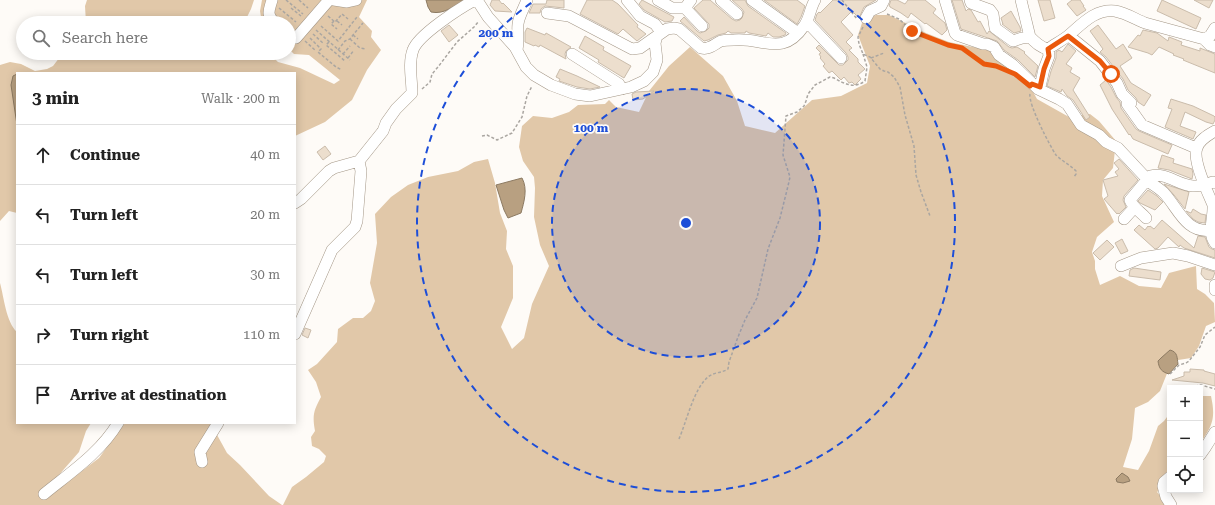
<!DOCTYPE html>
<meta charset="utf-8">
<style>
body{margin:0;font-family:"Roboto Serif",serif;background:#f2f2f2;color:#222}
.controls{position:absolute;right:12px;bottom:12px;display:grid;overflow:hidden;border-radius:0px;box-shadow:0 2px 10px #0003}
.controls button{width:36px;height:36px;display:grid;place-items:center;padding:0;border:0;border-bottom:1px solid #e0e0e0;background:#fff;color:#222;font:20px sans-serif}
.stop{position:absolute;width:12px;height:12px;margin:-9px;border:3px solid #ea580c;border-radius:50%;background:#fff}
.stop.end{background:#ea580c;border-color:#fff;box-shadow:0 1px 4px #0008}
.list{margin:0;padding:0;list-style:none}
h2{display:flex;justify-content:space-between;align-items:center;height:52px;margin:0;padding:0 16px;font-size:17px}
h2 small{font-size:13px;font-weight:400;color:#767676}
.list li{display:grid;grid-template-columns:26px 1fr auto;gap:12px;align-items:center;box-sizing:border-box;height:60px;padding:0 16px;border-top:1px solid #e0e0e0}
.list b{display:block;font-size:15px;white-space:nowrap}
.list em{font-size:13px;font-style:normal;color:#767676}
.icon{flex:none;width:22px;height:22px;fill:none;stroke:currentColor;stroke-width:2;stroke-linecap:round;stroke-linejoin:round}
.map{position:relative;flex:none;width:1215px;height:505px;overflow:hidden}
.search{position:absolute;background:#fff;box-shadow:0 2px 10px #0003;left:16px;top:16px;width:280px;height:44px;display:flex;align-items:center;gap:10px;box-sizing:border-box;padding:0 14px;border-radius:22px;color:#767676;font-size:15px}
.panel{position:absolute;background:#fff;box-shadow:0 2px 10px #0003;left:16px;top:72px;width:280px;height:352px;border-radius:0px}
.map>svg:first-child{display:block}
.green{fill:#e1c8a9}
.water{fill:#b8a081;stroke:#8c7a62}
.building{fill:#ecdecd;stroke:#cabcab}
.lines{fill:none;stroke-linecap:round;stroke-linejoin:round}
.minor-casing{stroke:#a49787;stroke-width:12}
.path{stroke:#aaa6a1;stroke-width:1.5;stroke-dasharray:3 2;stroke-linecap:butt}
.minor{stroke:#fff;stroke-width:11}
.route{stroke:#ea580c;stroke-width:5}
.ring{fill:none;stroke:#1d4ed8;stroke-width:2;stroke-dasharray:7 5}
.centre{fill:#1d4ed8;stroke:#fefbf7;stroke-width:2}
.ring-label{font-size:12px;text-anchor:middle;font-weight:bold;fill:#1d4ed8;stroke:#fefbf7;stroke-width:3.5;stroke-linejoin:round;paint-order:stroke}
</style>
<div class="map">
<svg width="1215" height="505" viewBox="0 0 1215 505">
<rect width="100%" height="100%" fill="#fefbf7"/>
<path class="green" d="M87,0H254L251,9L244,23H86L85,6Z
M262,0H367L359,17L372,31L371,37L381,50L367,70L352,100L325,122L295,136V73H17V213L9,211L0,221V65L10,62L21,64L35,71L47,69L53,66L63,53H269L278,62L300,68L334,84L340,80L309,55L294,54L289,49V23H262L260,11Z
M876,15H889L926,33L949,42L992,51L1026,79L1037,99L1069,117L1090,114L1099,121L1116,141L1113,168L1103,180L1102,196L1114,222L1097,237L1092,252L1095,261V269L1100,285L1120,276L1139,286L1161,288L1169,273L1196,266L1197,289L1205,294L1214,303L1215,322L1206,326L1199,346L1191,358L1172,361L1160,391L1148,402L1135,408L1132,439L1123,467L1138,470L1149,451L1158,426L1164,421L1170,413V468C1164,475 1162,479 1162,488L1157,492L1166,501L1168,505H283L292,487L306,477L324,462L326,456L319,449L312,446L311,437L315,431C312,415 314,410 321,397L316,382L308,370L317,364L337,342L338,329L353,318H363L371,311L375,301L370,283L377,243L375,214L391,197L408,185L428,177L458,171L474,162L488,159L495,183L500,213L507,231L506,249L513,266V298L501,327L512,349L524,338L532,304L549,266L540,245L534,217L535,188L534,177L523,161L519,147L522,126L533,116L552,118L569,112L578,105L605,104L609,100L616,107L639,112L649,91L669,66L690,47L723,76L737,101L745,126L775,133L812,100L841,96L867,83L870,66L858,35L862,23Z
M0,283C4,297 6,322 17,332V423H91L86,431L79,452L58,476L59,483L73,478L99,458L125,423H223L216,433L227,453L240,465L269,496L282,505H0Z
M1200,396H1211C1215,415 1214,423 1203,439L1200,437Z"/>
<path class="water" d="M426,0H466C454,5 445,15 431,12L428,7Z
M17,74V125L11,85L13,76Z
M522,178C528,189 524,202 521,213L508,218L504,210L496,185Z
M1170,350C1178,352 1177,358 1178,364L1169,374C1162,372 1159,369 1158,361L1161,358Z
M1122,473L1128,477L1130,481L1123,483L1117,482L1116,479Z"/>
<path class="building" d="M492,0H499L502,4L503,3L512,12L495,11L490,5Z
M547,0H564V8L545,6L541,9L540,13H529L533,4H546Z
M587,0H612L618,4L638,25L637,27L646,34L637,41L623,29L618,34L580,14Z
M642,0L674,17L672,21L665,22L644,10L639,4Z
M703,0H710L732,19L736,21L740,20L742,18L744,12L742,9L732,0H745L748,6L786,33L785,35L779,37H773L768,33L766,36L749,33L746,31L745,33H731L728,31L726,33L718,35L708,40L704,41L680,21L684,17L697,31L700,33L706,31L709,28V24L694,8Z
M764,0H797L805,6L801,17L797,24Z
M833,0H876L864,7L859,18L852,11L841,22L853,35L846,42L852,48L849,50L858,59V62L865,69L858,75L861,79L855,85L852,82L849,83L844,77L841,80L832,71L829,73L823,66L825,64L820,58L821,57L819,54L821,53L816,48L819,45L839,65H843L848,60V57L846,53L815,20L817,14L819,12L820,13Z
M891,0H897L905,4L908,0H925L936,9L933,13L945,23L947,30L942,35L926,23L925,24L911,13L908,18L901,13L890,7V6H889Z
M952,0H962L966,11L968,9L971,10L978,22L980,21L987,34L989,31L1009,47L1012,48L1017,47L1025,52L1024,53L1038,66L1035,77L1018,60L1004,50L997,41L961,29Z
M1038,0H1050L1055,18L1044,21Z
M1072,0H1080L1084,6H1083L1086,10L1077,16L1067,4Z
M1162,0L1201,18L1196,29L1157,11Z
M1194,0H1213L1209,8Z
M1011,11L1020,27L1021,31L1014,33L1002,24H1003L1001,18Z
M449,25L458,35L449,42L441,31Z
M1098,25L1116,49L1123,44L1132,58L1120,66L1131,83L1151,95L1144,106L1138,102L1136,98L1128,90L1123,79L1106,57L1100,52L1103,49L1090,31Z
M527,28L545,35L546,33L571,47L566,51L565,54L566,59L540,45L539,47L535,45L534,46L525,42V32Z
M1143,30L1157,33L1168,41L1169,37L1182,42L1181,45L1200,51V48L1215,54V73L1183,60L1184,59L1173,55L1174,54L1159,47L1152,55L1148,53L1128,47L1138,35L1140,36Z
M585,36L604,47L603,50L631,66L624,78L598,62L599,60L579,48Z
M1068,44L1076,51L1066,64L1072,68L1070,72L1080,78L1073,90L1090,117L1086,120L1073,100L1067,96L1062,89L1061,92L1047,86L1051,71L1056,58V52L1059,50L1062,52Z
M560,69L577,76L600,87L590,89L577,87L559,81L560,79L556,77Z
M1106,80L1111,87L1116,97L1120,102L1121,108L1136,129L1139,131L1172,145L1168,154L1133,139L1130,134L1129,135L1112,109L1100,85Z
M654,91L643,99L633,100L632,94L636,92Z
M1171,99L1193,106L1214,116L1215,117V120L1213,124L1206,122L1185,112L1180,126L1196,132L1193,139L1165,127L1172,109L1168,108Z
M325,146L331,154L323,160L317,152Z
M1162,155L1174,159L1173,163L1192,169L1193,174L1192,179L1169,170L1158,168Z
M1119,159L1138,180L1124,196L1123,200L1126,207L1119,214L1118,213L1117,214L1104,199L1108,196L1103,180L1118,176L1115,172L1119,169L1114,163Z
M1164,184L1189,192L1185,209L1174,195Z
M1148,190L1157,196L1163,202L1155,210L1140,203L1138,201Z
M1193,209L1201,214L1206,215L1205,223L1198,222L1193,219L1186,211L1191,213Z
M1162,220L1194,248L1198,236L1205,237L1209,247L1212,249L1215,250V258L1184,248L1180,245L1179,247L1168,237L1158,248L1155,249L1134,230L1139,225L1145,230L1148,226L1149,227L1150,226L1154,229Z
M1122,239L1128,251L1121,254L1115,243Z
M1107,240L1114,247L1100,260L1093,253Z
M1134,268L1161,272L1160,280L1129,276L1130,270Z
M1202,268L1215,272L1213,278L1210,280L1205,279L1201,274Z
M305,328L311,330L308,338L302,335Z
M1190,369L1204,370V371L1215,374V386L1203,383L1172,380L1184,376V372H1190Z"/>
<g class="lines">
<defs>
<path id="minor" d="M272,0C269,11 266,14 275,23
M334,0L347,2L356,0
M477,0L488,17L515,47L526,67L534,75L551,85L575,94L590,96L631,87L644,81L653,72L657,60L655,43L657,36L667,29L674,28L679,29L701,48C710,50 714,44 721,41C725,40 730,40 734,40C763,37 782,58 804,26C810,18 810,8 815,0
M627,0L640,16L655,24L661,32
M658,0L672,8H685
M691,0L685,8L702,26
M721,0L737,14
M752,0L798,33
M945,0L955,33L957,35L983,44H987L994,47L999,55L1013,65L1038,89L1059,99L1067,104L1081,125L1099,135L1106,142L1118,148L1147,179
M970,0L971,3L990,10L993,14L995,28L1013,41L1022,38L1030,37C1036,43 1041,48 1048,49C1055,44 1063,40 1069,35C1083,23 1095,9 1115,11C1126,13 1135,19 1145,23L1204,39L1210,45L1215,47
M1021,0L1030,37
M547,13L569,16L632,49L640,48L657,36
M866,18L870,11L881,6L884,0
M807,22L841,58
M1069,36L1100,61L1117,83L1122,94L1131,103
M296,38L329,0
M1204,39L1210,36L1215,28
M517,50C519,41 517,33 518,24C519,16 524,8 527,0
M572,54L619,84L622,89
M1040,87L1044,69L1049,56L1048,49
M1127,104L1142,125L1196,148
M1215,131C1208,135 1199,140 1197,148C1192,160 1208,193 1213,205C1214,218 1207,232 1215,243
M1146,180C1152,184 1159,188 1164,193C1178,208 1186,234 1211,230
M295,203L301,199L329,171L334,168L359,161L383,131L386,123L396,109L412,93C412,80 408,63 413,50C418,35 460,8 475,0
M1146,218C1141,212 1133,208 1130,200L1150,176C1167,172 1177,185 1193,186C1200,186 1207,184 1213,182L1215,183
M1124,219L1134,208
M1121,266L1141,258L1173,253L1188,256L1215,265
M1215,285V290
M295,334L332,250L355,227L357,221L361,171L359,161
M1200,455L1205,448L1215,432
M202,462L200,452L218,423
M1170,477L1164,482L1163,486L1166,497L1171,505
M44,494C71,472 100,453 118,423"/>
</defs>
<use href="#minor" class="minor-casing"/>
<path class="path" d="M286,0L303,14
M299,0L308,8
M842,0L857,19
M279,8L296,22
M291,8L301,16
M887,14L899,19L912,31L948,45L962,48L984,64L997,67
M328,16L335,22L342,14L348,19
M334,21L331,24L337,29
M337,21L342,25
M321,26L338,41L357,17
M863,27L858,37L859,44L863,54L870,57L880,69L884,71L888,72L894,77L900,87L905,115L914,146L916,175L921,192L930,216
M316,30L350,60
M313,34L324,44
M353,35L358,39
M310,38L321,49L318,52L336,67L342,70
M350,39L360,48L366,49
M305,41L315,50
M329,42L326,45L345,61
M338,50L345,41L350,39L353,35L363,23
M343,54L350,46
M348,58L354,50
M871,58L884,53
M422,89L430,82L432,74L438,67L457,42L474,27L479,21
M1030,94C1028,104 1050,146 1056,155C1062,161 1070,165 1076,171V174L1074,177
M482,136L487,135L497,140L512,133L522,117L527,96L532,86
M1170,374L1179,365L1186,363L1189,361L1200,347L1205,335L1215,327
M1185,388L1201,385L1215,389
M679,439C686,423 694,388 708,377C714,372 722,373 728,369L729,362L738,337L745,320L757,298L768,249L780,218L788,186L790,177L783,155L786,116L797,112L804,106L806,101L808,94L815,85L830,77L834,78C845,84 854,89 865,81L867,67L863,54"/>
<use href="#minor" class="minor"/>
</g>
<g class="lines">
<path class="route" d="M912,31L948,45L962,48L984,64L996,66L1015,74L1030,86L1032,84L1040,87L1044,69L1049,56L1048,49L1068,36L1100,61L1111,74"/>
</g>
<circle cx="686" cy="223" r="134" fill="#1d4ed8" fill-opacity=".12"/>
<g class="ring">
<circle cx="686" cy="223" r="134"/>
<path d="M838 1A269 269 0 1 1 534 1"/>
</g>
<circle cx="686" cy="223" r="6" class="centre"/>
<g class="ring-label">
<text x="496" y="37">200 m</text>
<text x="591" y="132">100 m</text>
</g>
</svg>
<div class="controls">
<button>+</button>
<button>−</button>
<button><svg class="icon" aria-label="locate" viewBox="0 0 24 24"><circle cx="12" cy="12" r="6"/><path d="M12 2v4M12 18v4M2 12h4M18 12h4"/></svg></button>
</div>
<div class="stop" style="left:1111px;top:74px"></div>
<div class="stop end" style="left:912px;top:31px"></div>
<div class="search"><svg class="icon" aria-label="search" viewBox="0 0 24 24"><circle cx="10" cy="10" r="6"/><path d="M15 15l6 6"/></svg>Search here</div>
<section class="panel">
<h2>3 min<small>Walk · 200 m</small></h2>
<ul class="list">
<li><svg class="icon" aria-label="ahead" viewBox="0 0 24 24"><path d="M12 20V5M6 11l6-6 6 6"/></svg><div><b>Continue</b></div><em>40 m</em></li>
<li><svg class="icon" aria-label="left" viewBox="0 0 24 24"><path d="M17 20v-9H6M10 6l-5 5 5 5"/></svg><div><b>Turn left</b></div><em>20 m</em></li>
<li><svg class="icon" aria-label="left" viewBox="0 0 24 24"><path d="M17 20v-9H6M10 6l-5 5 5 5"/></svg><div><b>Turn left</b></div><em>30 m</em></li>
<li><svg class="icon" aria-label="right" viewBox="0 0 24 24"><path d="M7 20v-9h11M14 6l5 5-5 5"/></svg><div><b>Turn right</b></div><em>110 m</em></li>
<li><svg class="icon" aria-label="arrive" viewBox="0 0 24 24"><path d="M6 21V4h12l-3 4 3 4H6"/></svg><div><b>Arrive at destination</b></div></li>
</ul>
</section>
</div>
